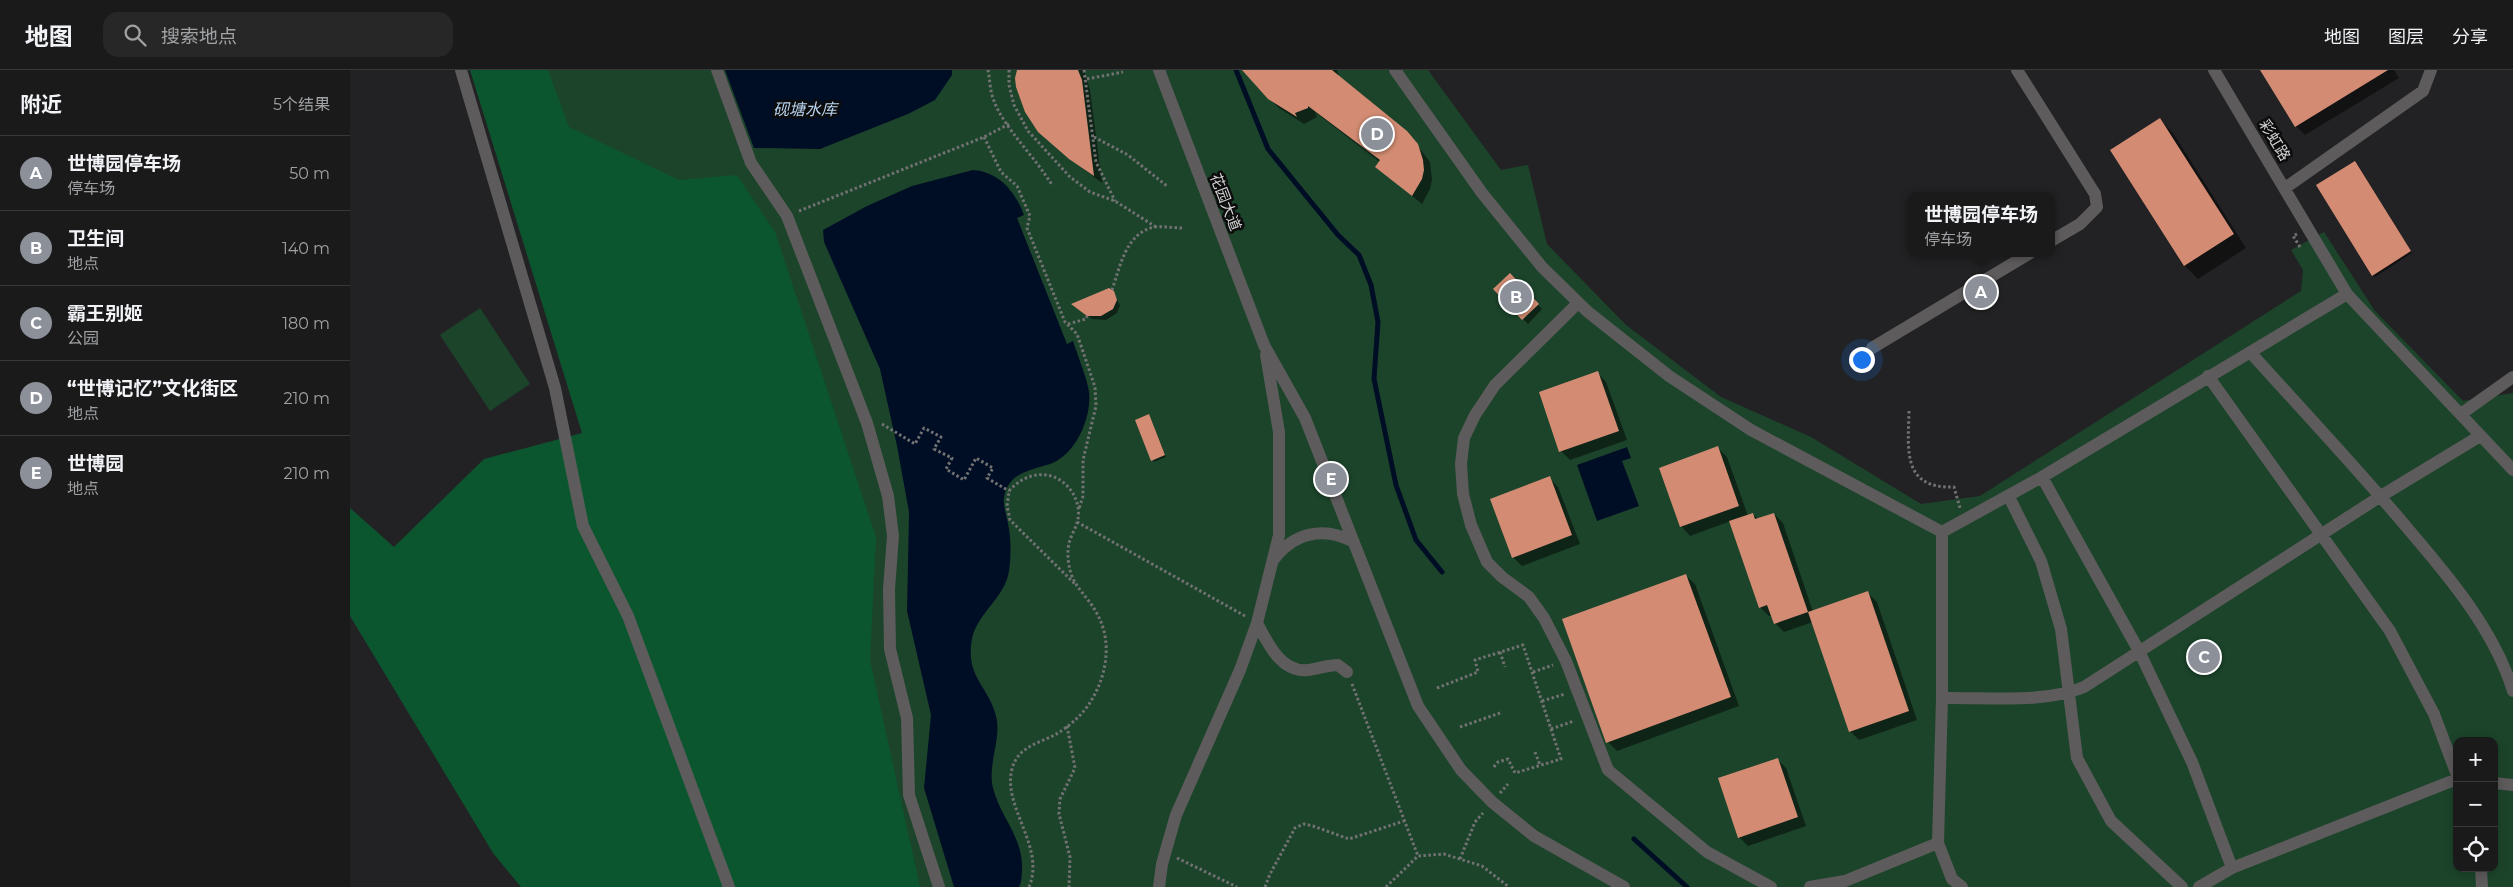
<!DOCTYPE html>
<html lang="zh">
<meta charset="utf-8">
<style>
body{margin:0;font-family:Montserrat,"Noto Sans SC",sans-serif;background:#272728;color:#f1f3f6}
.controls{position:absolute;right:15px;bottom:15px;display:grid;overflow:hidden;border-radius:10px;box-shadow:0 2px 12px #0003}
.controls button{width:45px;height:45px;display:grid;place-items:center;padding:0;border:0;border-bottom:1px solid #38383a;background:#1a1a1b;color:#f1f3f6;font:25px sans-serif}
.you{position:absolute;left:1511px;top:289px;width:18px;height:18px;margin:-12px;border:4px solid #fff;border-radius:50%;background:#1a73e8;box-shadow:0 0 0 8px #1a73e833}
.badge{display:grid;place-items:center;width:32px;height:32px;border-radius:50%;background:#8c9099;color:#fff;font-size:16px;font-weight:700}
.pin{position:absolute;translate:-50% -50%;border:2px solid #fff;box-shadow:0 1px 5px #0006}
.popup{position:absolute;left:1557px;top:122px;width:148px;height:65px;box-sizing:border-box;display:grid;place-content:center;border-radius:10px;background:#1a1a1b;filter:drop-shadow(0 1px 4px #0005);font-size:16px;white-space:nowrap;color:#9fa1a3}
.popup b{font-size:19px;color:#f1f3f6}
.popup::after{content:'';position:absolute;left:50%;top:100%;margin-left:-10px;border:10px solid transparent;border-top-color:#1a1a1b}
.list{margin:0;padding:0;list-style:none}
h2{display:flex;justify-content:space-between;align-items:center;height:65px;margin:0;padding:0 20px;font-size:21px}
h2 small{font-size:16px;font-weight:400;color:#9fa1a3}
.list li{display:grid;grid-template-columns:32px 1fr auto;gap:15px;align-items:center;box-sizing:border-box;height:75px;padding:0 20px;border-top:1px solid #38383a}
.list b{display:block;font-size:19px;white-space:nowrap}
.list p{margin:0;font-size:16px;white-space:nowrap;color:#9fa1a3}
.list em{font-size:16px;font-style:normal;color:#9fa1a3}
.icon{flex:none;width:28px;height:28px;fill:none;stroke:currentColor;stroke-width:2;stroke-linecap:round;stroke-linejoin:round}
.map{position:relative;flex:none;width:2163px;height:817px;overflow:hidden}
header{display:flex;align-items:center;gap:30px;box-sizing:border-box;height:70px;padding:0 25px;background:#1a1a1b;border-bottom:1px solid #38383a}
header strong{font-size:24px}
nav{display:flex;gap:28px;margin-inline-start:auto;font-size:18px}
.search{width:350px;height:45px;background:#272728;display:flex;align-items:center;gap:12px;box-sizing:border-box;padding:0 18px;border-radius:15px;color:#9fa1a3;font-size:19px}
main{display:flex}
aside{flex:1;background:#1a1a1b}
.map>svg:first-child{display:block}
.green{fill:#1c442b;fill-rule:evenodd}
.forest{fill:#0c562f}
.water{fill:#000e25}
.shadow{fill:#0007}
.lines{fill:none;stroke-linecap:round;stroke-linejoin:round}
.stream{stroke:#000e25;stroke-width:5}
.building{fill:#d38c73}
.path{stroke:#727273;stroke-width:3;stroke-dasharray:2.5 2.5;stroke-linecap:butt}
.minor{stroke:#5d5b5b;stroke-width:12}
.labels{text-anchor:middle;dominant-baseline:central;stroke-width:5;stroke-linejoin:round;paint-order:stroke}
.street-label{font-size:15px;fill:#d3d3d4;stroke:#0c0c0d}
.water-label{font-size:16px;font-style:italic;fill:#b9d4f1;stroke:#0c0c0d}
</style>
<header>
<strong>地图</strong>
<div class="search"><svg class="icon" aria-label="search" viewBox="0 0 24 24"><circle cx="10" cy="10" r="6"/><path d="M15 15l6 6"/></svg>搜索地点</div>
<nav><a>地图</a><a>图层</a><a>分享</a></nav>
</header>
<main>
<aside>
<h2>附近<small>5个结果</small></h2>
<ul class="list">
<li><span class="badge">A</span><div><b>世博园停车场</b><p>停车场</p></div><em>50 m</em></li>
<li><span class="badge">B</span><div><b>卫生间</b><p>地点</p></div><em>140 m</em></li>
<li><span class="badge">C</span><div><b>霸王别姬</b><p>公园</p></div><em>180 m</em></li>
<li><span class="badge">D</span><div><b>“世博记忆”文化街区</b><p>地点</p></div><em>210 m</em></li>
<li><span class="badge">E</span><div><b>世博园</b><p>地点</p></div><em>210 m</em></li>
</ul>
</aside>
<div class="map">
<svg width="2163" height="817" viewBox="0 0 2163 817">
<rect width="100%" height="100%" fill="#222224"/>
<path class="green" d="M189,0H1078L1151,100L1178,95L1197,174L1276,255L1371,327L1461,367L1571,434L1630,426L1951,221L1953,200L1941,180L1974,162L2025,241L2113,331L2163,323V817H498L215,81ZM2107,671H2144V798H2107Z
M130,238L180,314L140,341L90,265Z"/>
<path class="forest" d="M120,0H198L219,57L329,110L387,105L425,162L526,467L520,590L570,817H171L143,783L0,546V438L44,477L134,389L232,363Z"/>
<path class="water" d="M375,0H602V5L585,30L558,44L470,79L404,78Z
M623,100C649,102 665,121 674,145L667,148L717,274L723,271C728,287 736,305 739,322C742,347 726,385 700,394C686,399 666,401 658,416C649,431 657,443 659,459C661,472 661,488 659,501C655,528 627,543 622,569C615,607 638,615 646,646C652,669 637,695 643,718C651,749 674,767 672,802C671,808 672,812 669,817H604L574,718L581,645L557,541L559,442L547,376L530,299L474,172L473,160L517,136L562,116Z
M1277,377L1281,388L1272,391L1289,436L1247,451L1227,395Z"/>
<path class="shadow" d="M669,0H734L740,20L752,113L711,82L689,61Z
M894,0H987L990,9L1056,61L1080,92L1082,109L1080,119L1072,134L1026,97L1030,92L965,42L967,47L954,54L929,38L907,17Z
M1912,0H2044L2049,8L1955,65L1946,56Z
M1810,50L1823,63L1896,178L1848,209L1835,196L1762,81Z
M2007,94L2062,183L2025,207L2023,205Z
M1160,205L1192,239L1178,254L1145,219Z
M763,222L770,235L767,243L756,250L742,249L727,238Z
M1247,302L1256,312L1277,370L1220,390L1211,381Z
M799,346L816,387L804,392L803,390Z
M1368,378L1377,387L1398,446L1403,444L1408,449L1424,444L1433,453L1463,542L1518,523L1527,532L1567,650L1509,670L1500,661L1463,552L1434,562L1425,553L1422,546H1419L1410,537L1381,451L1340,466L1331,456Z
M1199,408L1208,417L1230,474L1172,496L1163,487Z
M1335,505L1345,514L1389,636L1267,681L1258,672Z
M1427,689L1436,698L1456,756L1398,776L1389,767Z"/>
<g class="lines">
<path class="stream" d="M886,0L918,79L988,165L1009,185L1021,215L1028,252L1024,309L1046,415L1066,470L1092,502
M1284,769L1337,817"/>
</g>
<path class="building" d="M667,0H728L732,10L744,106L719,89L688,62L675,42L666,17L665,8Z
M892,0H982L1057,61L1068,74L1073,90L1074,100L1072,109L1062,126L1025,97L1030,90L958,36V38L945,43L947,47L918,29Z
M1910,0H2038L1945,57Z
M1810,48L1884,164L1834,196L1760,80Z
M2005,91L2061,181L2022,206L1966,115Z
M1160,203L1189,234L1172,250L1143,219Z
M759,218L764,221L767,230L763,239L751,246H737L721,234Z
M1248,301L1269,361L1209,382L1189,322Z
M799,344L815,385L801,391L785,350Z
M1368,376L1389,436L1330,457L1309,398Z
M1200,406L1222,465L1162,488L1140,429Z
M1403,443L1405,449L1424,443L1458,542L1424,554L1417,535L1409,538L1379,451Z
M1336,504L1381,627L1256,673L1212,549Z
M1518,521L1559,641L1499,662L1458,542Z
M1428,688L1448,747L1388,768L1368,708Z"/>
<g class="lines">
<path class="path" d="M638,0C640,10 640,22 644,31C654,58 686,88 702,115
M659,0V15L664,35L678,61L720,107L740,122L765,131L806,157
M734,0L746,92L765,131
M737,9L773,2
M634,67L651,102L667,116L680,146L677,158L715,252L727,264L745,317L746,336L733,390V426L729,439
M744,67L778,85L817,116
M449,141L634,67L659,54
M1947,164L1943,166L1950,177
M762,220C770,197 776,162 805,157C814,156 824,158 833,158
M718,254L736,249L737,246
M1559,341C1558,380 1552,419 1604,417L1610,438
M532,354L565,374L574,358L591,367L584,379L602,388L596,399L614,410L626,388L643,398L637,408L659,421
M727,452L895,546
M1150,582L1155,597
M1183,602L1203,595
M1002,614L1068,786
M1087,618L1128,602L1125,590L1173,575L1211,689L1165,703L1158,689L1148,692L1143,698
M1192,631L1215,624
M717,656L725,698L710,729L709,744L720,787L719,817
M1110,657L1150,643
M1201,659L1224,651
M1185,682L1190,695
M1150,723L1158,714
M827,788L887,817
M1110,789L1125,752L1133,743
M679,817C696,777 652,737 662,699C668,675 692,673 708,663C721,655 733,644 741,631C757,605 763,570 746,542C738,527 724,517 720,500C718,492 717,482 719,474C720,467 725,460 727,453C732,437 724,419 710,410C692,399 672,406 659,421L657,436L660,450L727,516
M915,817L920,804L945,758L954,754L963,756L999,769L1054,751
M1036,817L1068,786L1094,784L1132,796L1159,817"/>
<path class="minor" d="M111,0L205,318L233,456L278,546L379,817
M367,0L401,93L437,146L517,353L538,426L543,466L539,519L540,579L557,648L559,725L589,817
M809,0L914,275L955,348L1068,636L1111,700L1142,732L1184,766L1274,817
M1045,0L1132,123L1192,197L1238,242L1319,306L1401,360L1592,462
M1667,0L1745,124L1747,137L1730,154L1701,171
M1864,0L1997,224L2163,400
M1935,118L2073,21L2081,0
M1228,233L1145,315L1125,345L1114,368L1111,394L1113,424L1121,455L1137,492L1152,507L1179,527L1194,548L1216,591L1258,700L1357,782L1421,817
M1522,278L1680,183
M1900,282C1953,341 2008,399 2059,460C2100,508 2144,560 2163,621
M1858,306L2040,561L2084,644L2107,705
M2111,344L2163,307
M1692,407L1789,581L1842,692L1882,798
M1659,427L1691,491L1711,559L1727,688L1761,751L1832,817
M1592,462L1692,407L1997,224
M924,489C944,463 973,456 1002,471
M907,553C917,572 931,603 958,600C968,599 977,595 988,595L997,602
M1592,628C1636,627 1694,634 1734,617L2031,426L2130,366
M2144,713L2163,715
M1588,773L1592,628V462
M2131,798L2132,817
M809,817L812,794L826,745L890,600L907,553L929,465V362L916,285
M1460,817L1495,811L1588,773L1602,809L1612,817
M1849,817L1882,798L2107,709"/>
</g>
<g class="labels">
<g class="street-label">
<text transform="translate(1925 70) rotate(59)">彩虹路</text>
<text transform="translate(876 132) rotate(69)">花园大道</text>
</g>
<g class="water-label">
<text x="455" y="39">砚塘水库</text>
</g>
</g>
</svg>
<div class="controls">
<button>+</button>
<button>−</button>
<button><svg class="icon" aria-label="locate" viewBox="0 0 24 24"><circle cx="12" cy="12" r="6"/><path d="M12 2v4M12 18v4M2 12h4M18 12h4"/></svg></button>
</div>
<div class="you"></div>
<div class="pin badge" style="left:1631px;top:222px">A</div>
<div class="popup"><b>世博园停车场</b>停车场</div>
<div class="pin badge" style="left:1166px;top:227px">B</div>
<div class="pin badge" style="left:1854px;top:587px">C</div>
<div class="pin badge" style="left:1027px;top:64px">D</div>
<div class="pin badge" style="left:981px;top:409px">E</div>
</div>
</main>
